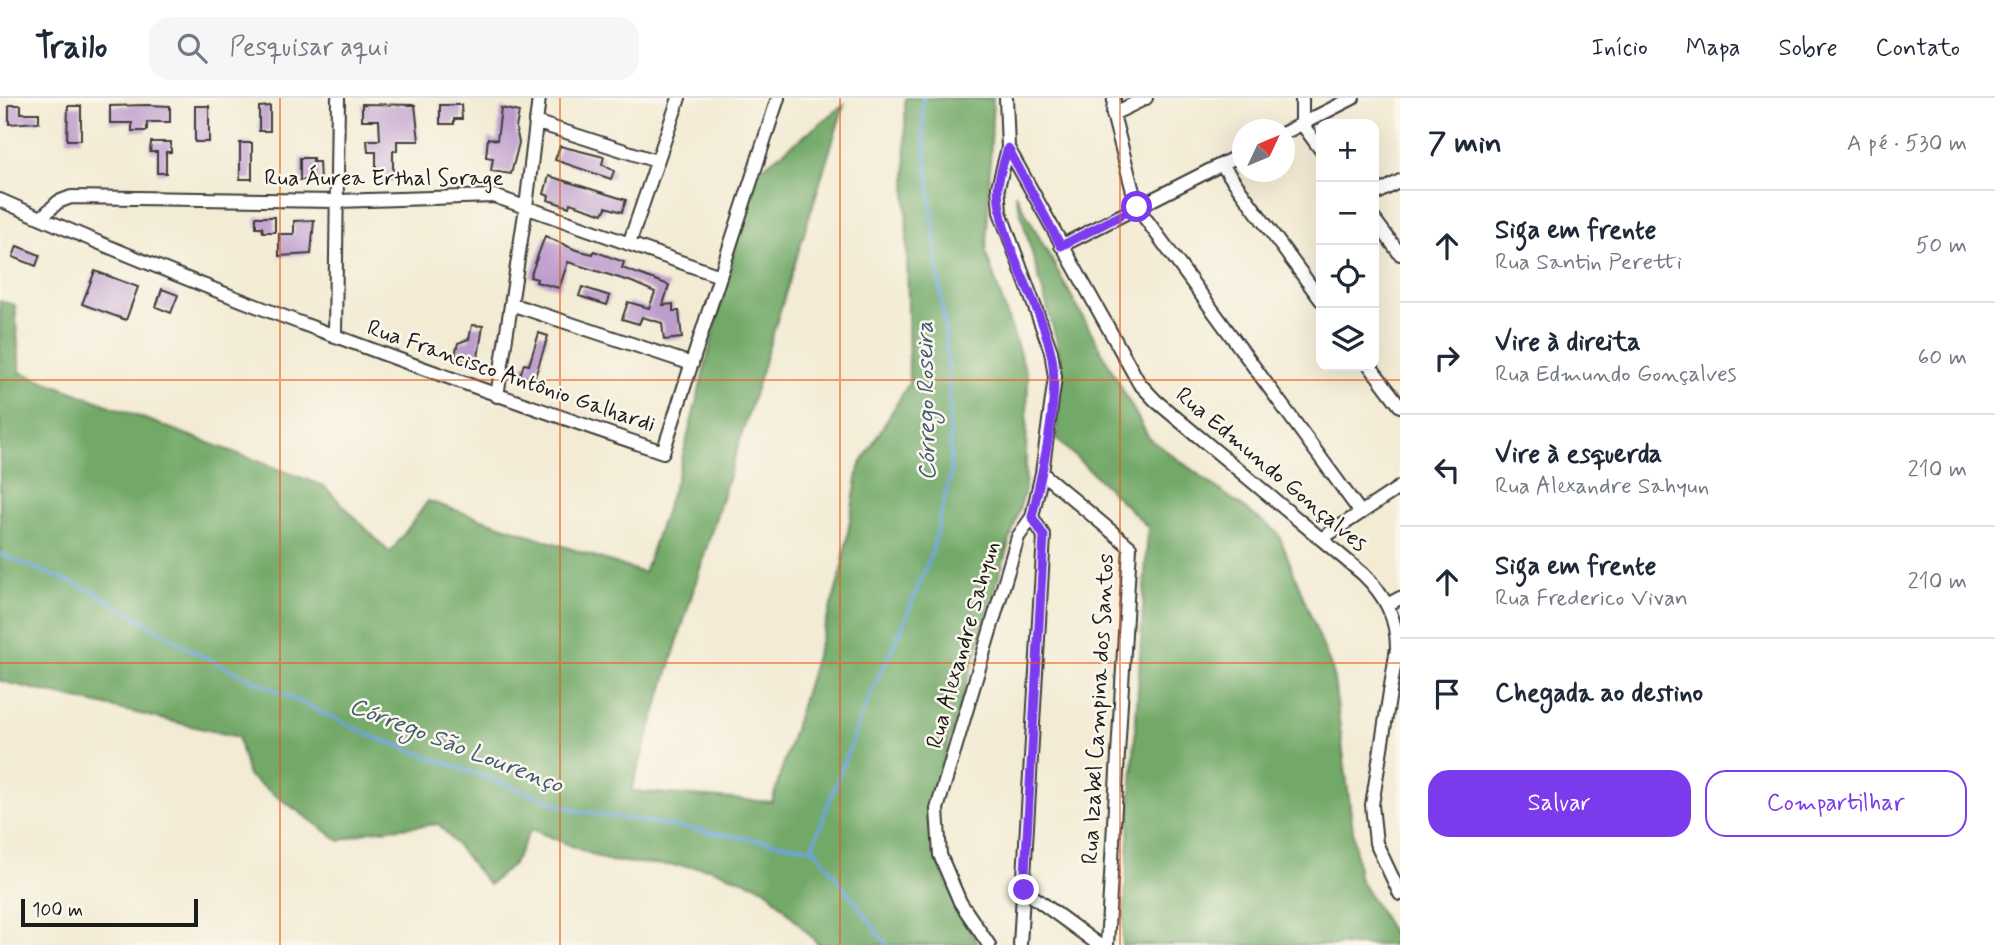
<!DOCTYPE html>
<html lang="pt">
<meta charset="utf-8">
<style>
body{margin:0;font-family:Mynerve,sans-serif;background:#f6f6f7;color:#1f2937}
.controls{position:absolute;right:21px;top:21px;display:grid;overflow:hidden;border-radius:14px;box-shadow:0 7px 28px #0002}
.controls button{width:63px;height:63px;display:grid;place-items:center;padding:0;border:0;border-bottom:2px solid #e0e1e3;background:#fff;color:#1f2937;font:35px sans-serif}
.compass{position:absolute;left:1232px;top:21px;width:63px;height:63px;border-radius:50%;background:#fff;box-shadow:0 7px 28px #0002;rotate:46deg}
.scale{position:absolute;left:21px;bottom:18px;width:177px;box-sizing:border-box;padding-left:7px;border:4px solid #1c1c1c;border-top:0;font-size:19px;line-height:24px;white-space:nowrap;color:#1c1c1c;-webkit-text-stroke:5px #fbf7ec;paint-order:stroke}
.stop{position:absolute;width:21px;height:21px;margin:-16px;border:5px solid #7c3aed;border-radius:50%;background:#fff}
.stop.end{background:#7c3aed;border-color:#fff;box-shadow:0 2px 7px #0008}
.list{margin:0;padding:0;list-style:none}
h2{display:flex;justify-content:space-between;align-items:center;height:91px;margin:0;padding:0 28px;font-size:30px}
h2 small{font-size:23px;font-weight:400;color:#747a83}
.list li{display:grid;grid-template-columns:46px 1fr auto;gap:21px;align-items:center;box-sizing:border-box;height:112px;padding:0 28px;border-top:2px solid #e0e1e3}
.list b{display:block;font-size:26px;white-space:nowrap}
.list p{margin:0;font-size:23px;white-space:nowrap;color:#747a83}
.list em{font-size:23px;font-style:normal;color:#747a83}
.actions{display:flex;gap:14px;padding:21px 28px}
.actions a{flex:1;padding:16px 0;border:2px solid #7c3aed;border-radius:21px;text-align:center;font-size:24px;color:#7c3aed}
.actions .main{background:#7c3aed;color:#fff}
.icon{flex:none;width:38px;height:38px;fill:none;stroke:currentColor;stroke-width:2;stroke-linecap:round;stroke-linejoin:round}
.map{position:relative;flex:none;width:1400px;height:847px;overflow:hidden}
header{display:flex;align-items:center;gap:42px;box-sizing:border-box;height:98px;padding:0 35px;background:#fff;border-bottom:2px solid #e0e1e3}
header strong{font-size:33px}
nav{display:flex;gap:38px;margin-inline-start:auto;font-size:24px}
.search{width:490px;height:63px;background:#f6f6f7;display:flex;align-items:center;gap:18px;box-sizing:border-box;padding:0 24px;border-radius:21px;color:#747a83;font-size:26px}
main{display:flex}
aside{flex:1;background:#fff}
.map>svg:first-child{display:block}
.forest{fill:#72a967;stroke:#476242;stroke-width:2}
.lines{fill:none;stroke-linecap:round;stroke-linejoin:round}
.stream{stroke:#6ba5db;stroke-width:3.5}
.building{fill:#be9dcd}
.minor-casing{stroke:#3c3b38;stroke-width:16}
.minor{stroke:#fff;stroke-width:12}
.route{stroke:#7c3aed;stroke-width:9}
.grid{fill:none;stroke:#e8590c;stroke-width:2;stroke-opacity:0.55}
.labels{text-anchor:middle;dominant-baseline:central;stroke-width:5;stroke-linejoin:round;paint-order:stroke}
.street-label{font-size:23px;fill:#1c1c1c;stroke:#fbf7ec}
.water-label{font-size:24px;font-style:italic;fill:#405a72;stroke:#fbf7ec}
</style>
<header>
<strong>Trailo</strong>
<div class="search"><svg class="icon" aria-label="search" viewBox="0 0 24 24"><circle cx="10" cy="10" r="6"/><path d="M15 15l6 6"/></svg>Pesquisar aqui</div>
<nav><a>Início</a><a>Mapa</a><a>Sobre</a><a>Contato</a></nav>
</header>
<main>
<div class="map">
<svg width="1400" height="847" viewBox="0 0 1400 847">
<rect width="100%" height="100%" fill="#fbf7ec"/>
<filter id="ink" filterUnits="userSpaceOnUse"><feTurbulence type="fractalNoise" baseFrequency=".0143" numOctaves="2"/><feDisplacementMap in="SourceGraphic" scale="14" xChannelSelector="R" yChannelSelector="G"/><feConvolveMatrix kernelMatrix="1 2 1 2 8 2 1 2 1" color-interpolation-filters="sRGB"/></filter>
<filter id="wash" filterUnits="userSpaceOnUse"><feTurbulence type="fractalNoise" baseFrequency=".00686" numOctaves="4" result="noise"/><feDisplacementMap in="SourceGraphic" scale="28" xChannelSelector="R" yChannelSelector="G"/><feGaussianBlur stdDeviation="1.57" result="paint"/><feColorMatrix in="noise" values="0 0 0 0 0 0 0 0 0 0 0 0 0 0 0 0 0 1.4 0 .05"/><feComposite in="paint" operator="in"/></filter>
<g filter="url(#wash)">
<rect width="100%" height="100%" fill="#f3ebd4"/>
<path class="forest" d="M905,0H993L986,155L1028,280L1025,392L926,720L946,784L978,847H819L765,790L709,770L608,763L531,731L514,765L489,787L439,726L370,733L340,743L248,678L238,639L0,583V203L15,207L20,274L324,388L390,455L428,403L644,475L679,373L753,77L844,7L631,693L772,704L841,475L859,369L909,285Z
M1015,95L1149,340L1278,435L1333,574L1359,780L1400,847H1122L1148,429L1057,341L1059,251Z"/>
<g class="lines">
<path class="stream" d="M0,456L95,494L200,557L374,639L578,713L815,751L887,847
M812,750L867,603L901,532L932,454L951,374L948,262L923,31V0"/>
</g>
<g id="blocks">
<path class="building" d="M362,6L415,7L419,43H397V53H393V80H376V54H368L367,42H380L379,22H362Z
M9,7H21V15H39V24L9,26Z
M147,7L170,8V24H147V33H132V25H110V8Z
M440,7H461L462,21H454V26H440Z
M68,8H81V42H67Z
M195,8H209V44H195Z
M270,8V33H259V9Z
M501,10L519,14L516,30L519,45L511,76L491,73L493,60L486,59L488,40L497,42Z
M151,44H171V54H166V75H157V54H150Z
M240,45H252V81H240Z
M560,48L604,59L602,66L614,73L611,81L555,62Z
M300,60H313V64H319L320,82H300Z
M549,78L626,102L622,114L606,109L603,116L570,105L569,109L548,102L549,98L544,96Z
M256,119H275V134H263L262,129H256Z
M314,122L311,156L279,158V136H294V123Z
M545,138L576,152L593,156L594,153L624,164L622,170L669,187L663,207L673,206V213H679L682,240L664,242L662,225L642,219L639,226L622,221L628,204L649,210L655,194L632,184L568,164L559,190L536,184L537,181L530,179Z
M17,148L40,157L36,168L13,159Z
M95,173L138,189L126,222L82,206Z
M582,189L610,198L607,207L579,198Z
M162,191L178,197L171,215L156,209Z
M472,227L483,228L477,266L455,257L458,245L469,241Z
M539,235L548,238L534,282L520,277L524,266L529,267Z"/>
</g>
</g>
<g filter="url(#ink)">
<use href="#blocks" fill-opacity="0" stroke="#3c3b38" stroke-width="2"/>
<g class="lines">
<defs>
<path id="minor" d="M1006,0L1008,50L1139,285L1156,303L1363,476C1385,497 1397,520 1397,550L1372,707L1376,745L1400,796
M1114,0L1113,16L1137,109L1361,415
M1302,0V26L1321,52
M1113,16L1146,0
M535,24L656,63
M1284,35L1353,0
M1222,67L1321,202
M1374,97L1400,83
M0,102C216,198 439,278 663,354L778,0
M41,120L58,104L71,99L337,103L494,98L720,178
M1374,121L1400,156
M629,146L679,0
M1061,148L1242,56
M511,206L692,266
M335,238L338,0
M1370,268L1400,308
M497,298L526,109L539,0
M1042,375L1130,449L1107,847
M1321,441L1400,389
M1387,507L1400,500
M1024,792L1099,847
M989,847L960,804L940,757L937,711L1018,439L1032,419L1042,375L1055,279L1051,253L1000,114L998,89L1008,50
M1020,847L1044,438L1032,419"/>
</defs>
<use href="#minor" class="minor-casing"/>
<use href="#minor" class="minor"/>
</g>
</g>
<g class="lines" filter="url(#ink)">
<path class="route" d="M1024,792L1044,438L1032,419C1042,374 1061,298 1051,255C1039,200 1000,149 998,92C998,79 1004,63 1008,50L1061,148L1137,109"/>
</g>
<path class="grid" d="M280,0V847M560,0V847M840,0V847M1120,0V847M0,282H1400M0,565H1400"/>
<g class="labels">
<g class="street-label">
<text x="384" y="81">Rua Áurea Erthal Sorage</text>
<text transform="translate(511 279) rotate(19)">Rua Francisco Antônio Galhardi</text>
<text transform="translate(1271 372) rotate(40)">Rua Edmundo Gonçalves</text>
<text transform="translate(964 547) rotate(-74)">Rua Alexandre Sahyun</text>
<text transform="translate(1099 611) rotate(-87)">Rua Izabel Campina dos Santos</text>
</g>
<g class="water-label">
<text transform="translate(927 303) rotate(-91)">Córrego Roseira</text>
<text transform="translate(456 648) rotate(21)">Córrego São Lourenço</text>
</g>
</g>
</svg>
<div class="controls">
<button>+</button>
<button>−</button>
<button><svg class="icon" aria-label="locate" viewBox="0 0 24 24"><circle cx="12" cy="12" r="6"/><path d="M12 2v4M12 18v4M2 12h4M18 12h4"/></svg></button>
<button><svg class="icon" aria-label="layers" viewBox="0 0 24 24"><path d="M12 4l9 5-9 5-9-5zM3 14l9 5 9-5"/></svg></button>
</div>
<svg class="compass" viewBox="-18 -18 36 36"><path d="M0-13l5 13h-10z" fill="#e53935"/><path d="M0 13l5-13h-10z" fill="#747a83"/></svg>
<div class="scale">100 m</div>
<div class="stop" style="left:1137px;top:109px"></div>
<div class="stop end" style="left:1024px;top:792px"></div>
</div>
<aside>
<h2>7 min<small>A pé · 530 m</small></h2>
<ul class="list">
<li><svg class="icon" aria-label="ahead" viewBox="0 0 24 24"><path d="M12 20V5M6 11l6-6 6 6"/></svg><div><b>Siga em frente</b><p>Rua Santin Peretti</p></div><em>50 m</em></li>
<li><svg class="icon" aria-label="right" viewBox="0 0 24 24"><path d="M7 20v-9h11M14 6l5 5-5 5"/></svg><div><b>Vire à direita</b><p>Rua Edmundo Gonçalves</p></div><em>60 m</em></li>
<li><svg class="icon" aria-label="left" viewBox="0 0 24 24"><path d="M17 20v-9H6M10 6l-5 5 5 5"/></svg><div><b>Vire à esquerda</b><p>Rua Alexandre Sahyun</p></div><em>210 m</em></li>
<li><svg class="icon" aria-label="ahead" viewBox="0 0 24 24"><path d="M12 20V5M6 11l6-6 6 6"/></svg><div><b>Siga em frente</b><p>Rua Frederico Vivan</p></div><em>210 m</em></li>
<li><svg class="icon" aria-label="arrive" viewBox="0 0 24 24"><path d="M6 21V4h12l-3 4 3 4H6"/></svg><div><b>Chegada ao destino</b></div></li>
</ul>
<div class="actions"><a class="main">Salvar</a><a>Compartilhar</a></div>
</aside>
</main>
